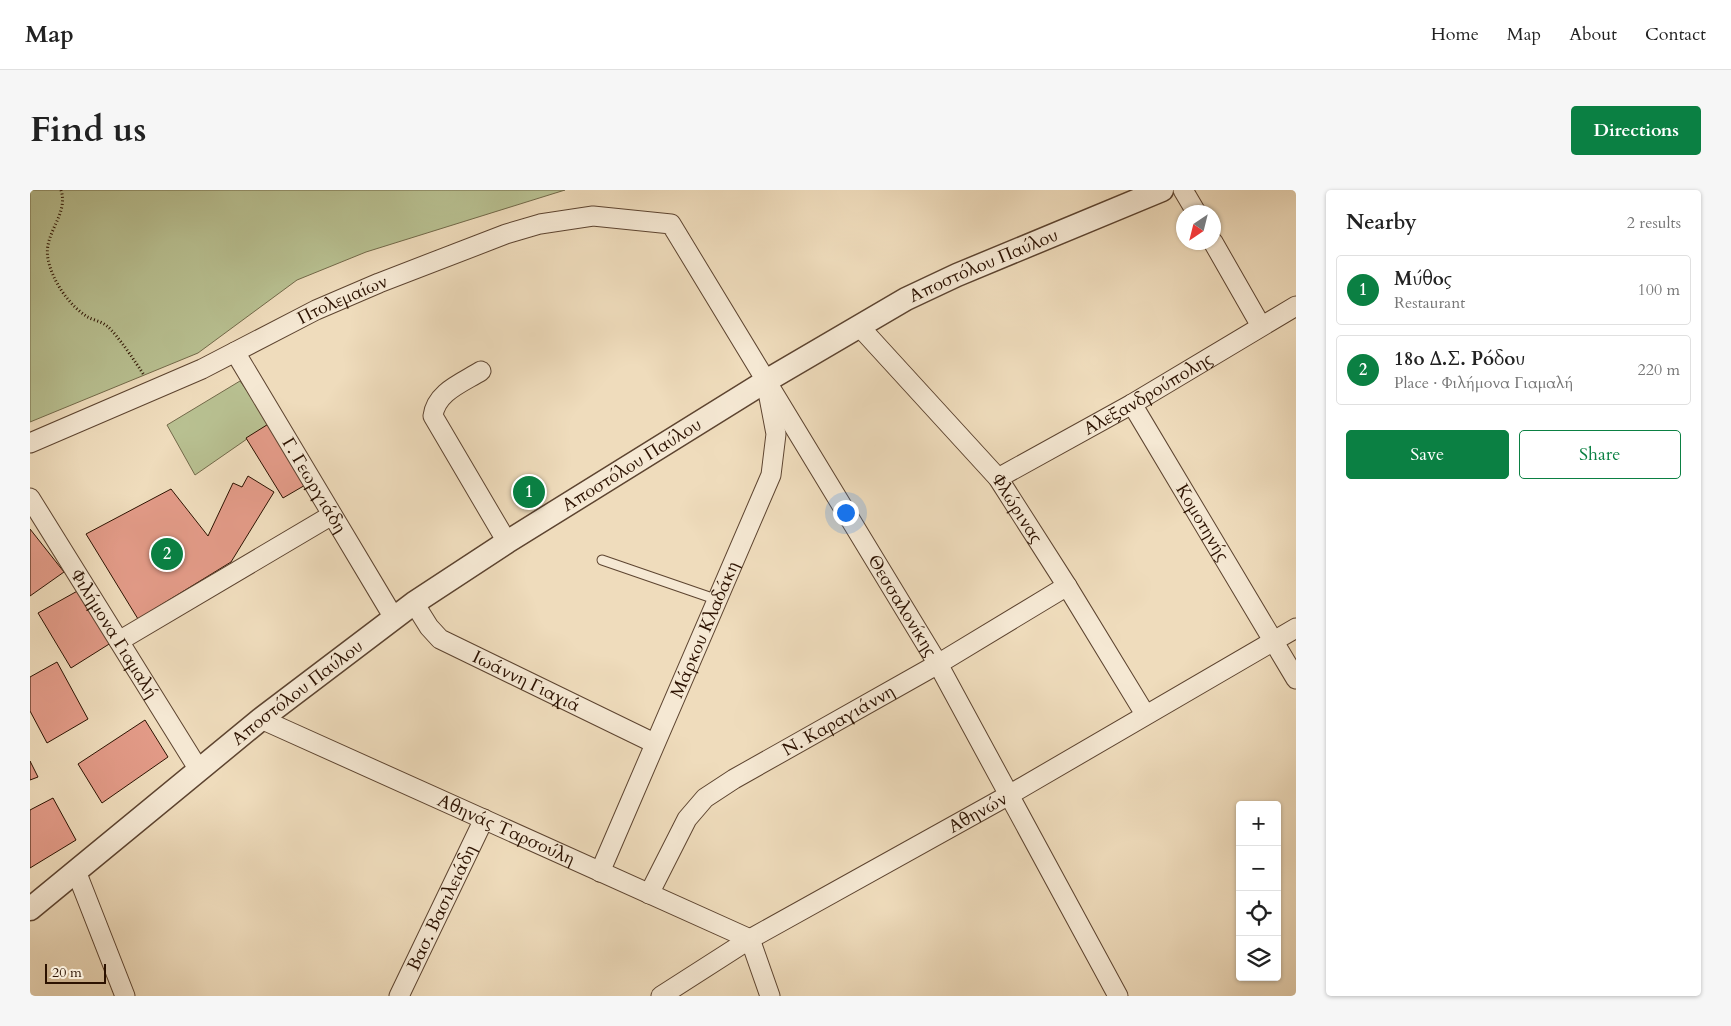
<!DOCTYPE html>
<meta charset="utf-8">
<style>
body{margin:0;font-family:Cardo,serif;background:#f6f6f6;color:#222}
.controls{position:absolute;right:15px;bottom:15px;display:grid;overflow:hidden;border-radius:5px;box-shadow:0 1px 4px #0004}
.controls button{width:45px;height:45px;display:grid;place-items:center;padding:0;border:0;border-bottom:1px solid #e0e0e0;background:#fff;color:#222;font:25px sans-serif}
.compass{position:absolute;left:1146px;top:15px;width:45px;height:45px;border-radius:50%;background:#fff;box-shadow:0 1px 4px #0004;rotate:215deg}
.scale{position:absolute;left:15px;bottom:12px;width:61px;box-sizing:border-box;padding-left:5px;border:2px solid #2c1201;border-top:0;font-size:14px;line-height:18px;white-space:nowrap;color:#2c1201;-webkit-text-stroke:4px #f5e8d3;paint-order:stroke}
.you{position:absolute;left:815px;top:322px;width:18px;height:18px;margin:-12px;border:4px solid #fff;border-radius:50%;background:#1a73e8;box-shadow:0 0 0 8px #1a73e833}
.badge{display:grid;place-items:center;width:32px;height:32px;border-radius:50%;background:#0b8043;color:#fff;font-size:16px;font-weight:700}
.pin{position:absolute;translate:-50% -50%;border:2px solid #fff;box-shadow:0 1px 5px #0006}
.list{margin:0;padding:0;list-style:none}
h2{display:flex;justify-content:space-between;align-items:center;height:65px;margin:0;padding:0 20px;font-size:21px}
h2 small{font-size:16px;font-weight:400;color:#767676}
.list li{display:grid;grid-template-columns:32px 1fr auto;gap:15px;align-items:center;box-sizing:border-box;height:70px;margin:0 10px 10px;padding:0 10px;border:1px solid #e0e0e0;border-radius:5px}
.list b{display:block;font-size:19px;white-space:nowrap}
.list p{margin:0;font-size:16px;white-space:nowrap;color:#767676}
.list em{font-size:16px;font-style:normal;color:#767676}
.actions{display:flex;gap:10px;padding:15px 20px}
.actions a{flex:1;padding:11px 0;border:1px solid #0b8043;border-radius:5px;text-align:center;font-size:18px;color:#0b8043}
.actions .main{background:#0b8043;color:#fff}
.icon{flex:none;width:28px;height:28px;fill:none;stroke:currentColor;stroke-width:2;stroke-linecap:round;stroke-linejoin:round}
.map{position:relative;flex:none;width:1266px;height:806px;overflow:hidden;border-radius:5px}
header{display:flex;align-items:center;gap:30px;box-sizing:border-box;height:70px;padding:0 25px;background:#fff;border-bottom:1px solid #e0e0e0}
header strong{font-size:24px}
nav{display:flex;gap:28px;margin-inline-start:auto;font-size:18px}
.intro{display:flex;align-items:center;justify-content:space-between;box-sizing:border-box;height:120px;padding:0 30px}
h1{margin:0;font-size:35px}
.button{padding:12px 22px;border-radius:5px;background:#0b8043;color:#fff;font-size:18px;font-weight:700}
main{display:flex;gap:30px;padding:0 30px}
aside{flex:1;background:#fff;border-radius:5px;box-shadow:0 1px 4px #0004}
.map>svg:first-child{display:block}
.green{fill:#b8c091;stroke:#726949}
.building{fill:#e39b88;stroke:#2c1201}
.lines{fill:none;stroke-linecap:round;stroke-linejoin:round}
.service-casing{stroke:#5d4430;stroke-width:11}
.minor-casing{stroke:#5d4430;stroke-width:21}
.tertiary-casing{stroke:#5d4430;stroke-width:25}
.path{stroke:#2c1201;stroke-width:3;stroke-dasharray:1 2.5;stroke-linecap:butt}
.service{stroke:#f5e8d3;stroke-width:9}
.minor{stroke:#f5e8d3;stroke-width:19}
.tertiary{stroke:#f5e8d3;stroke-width:22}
.labels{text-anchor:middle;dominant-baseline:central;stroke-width:4;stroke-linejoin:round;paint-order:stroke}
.street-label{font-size:18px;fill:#2c1201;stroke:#f5e8d3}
</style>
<header>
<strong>Map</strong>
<nav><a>Home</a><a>Map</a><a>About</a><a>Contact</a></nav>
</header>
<div class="intro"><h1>Find us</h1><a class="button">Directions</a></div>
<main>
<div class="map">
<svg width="1266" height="806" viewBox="0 0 1266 806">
<rect width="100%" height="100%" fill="#efdcbc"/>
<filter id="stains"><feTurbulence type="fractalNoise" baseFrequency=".004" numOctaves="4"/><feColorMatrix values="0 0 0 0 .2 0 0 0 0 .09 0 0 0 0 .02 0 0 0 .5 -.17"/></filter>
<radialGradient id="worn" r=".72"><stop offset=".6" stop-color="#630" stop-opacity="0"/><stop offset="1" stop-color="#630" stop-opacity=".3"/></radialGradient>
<path class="green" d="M0,0H535L336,62L267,90L168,163L0,232Z
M210,191L240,233L165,285L137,235Z"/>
<path class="building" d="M240,233L277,294L253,308L216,248Z
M218,286L244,302L201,372L108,429L56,344L141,299L178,346L203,293L212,297Z
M0,339L34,382L0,406Z
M51,399L84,451L41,478L8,423Z
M27,472L58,529L17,553L0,521V487Z
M115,530L138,567L72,613L48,574Z
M0,571L8,587L0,590Z
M23,608L46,650L0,678V620Z"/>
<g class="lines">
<defs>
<path id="service" d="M572,370L688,410"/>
<g id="minor">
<path d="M1153,0L1166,22"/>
<path d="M1183,52L1231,136"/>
<path id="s1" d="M829,136L968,288L1037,396L1115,524"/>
<path id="s2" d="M205,162L364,428"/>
<path d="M451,181C432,193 406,202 403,226L477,352"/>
<path id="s3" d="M1102,214L1266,489"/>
<path id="s4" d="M0,253L172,179L286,120L349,93L476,44L510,34L563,26L641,34L908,474L1088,806"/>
<path id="s5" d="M968,288L1102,214L1266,116"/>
<path id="s6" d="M0,308L169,580"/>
<path id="s7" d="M384,413L399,437L410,449L624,553"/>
<path d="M89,451L302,325"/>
<path id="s8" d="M231,529L720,749L740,806"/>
<path d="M46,681L95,806"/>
<path id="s9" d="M570,682L741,285L746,244L738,202"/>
<path id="s10" d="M619,704L657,629L675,608L704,589L908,474L1037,396"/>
<path id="s11" d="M369,806L454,629"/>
<path id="s12" d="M631,806L720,749L979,605L1266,438"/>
</g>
<g id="tertiary">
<path id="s13" d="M0,719L231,529L384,413L477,352L736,191L876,109L927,85L1132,0"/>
</g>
</defs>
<use href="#service" class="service-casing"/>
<use href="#minor" class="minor-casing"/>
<use href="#tertiary" class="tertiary-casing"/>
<path class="path" d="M31,0C39,25 13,43 18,69C22,90 38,114 56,126C62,130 71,131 77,136C87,144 106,173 114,185"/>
<use href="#service" class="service"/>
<use href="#minor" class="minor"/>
<use href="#tertiary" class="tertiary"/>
</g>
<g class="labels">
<g class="street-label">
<text stroke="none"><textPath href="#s13" startOffset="1154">Αποστόλου Παύλου</textPath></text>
<text stroke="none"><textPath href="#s4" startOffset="344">Πτολεμαίων</textPath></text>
<text stroke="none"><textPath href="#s5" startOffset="172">Αλεξανδρούπολης</textPath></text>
<text stroke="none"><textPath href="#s13" startOffset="749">Αποστόλου Παύλου</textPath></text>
<text stroke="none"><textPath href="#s2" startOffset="155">Γ. Γεωργιάδη</textPath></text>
<text stroke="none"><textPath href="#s1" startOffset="242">Φλώρινας</textPath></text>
<text stroke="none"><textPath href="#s3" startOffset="138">Κομοτηνής</textPath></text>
<text stroke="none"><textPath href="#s4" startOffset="1134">Θεσσαλονίκης</textPath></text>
<text stroke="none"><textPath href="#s9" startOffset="264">Μάρκου Κλαδάκη</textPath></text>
<text stroke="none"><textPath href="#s6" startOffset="160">Φιλήμονα Γιαμαλή</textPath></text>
<text stroke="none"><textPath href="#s7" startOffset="141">Ιωάννη Γιαχιά</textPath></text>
<text stroke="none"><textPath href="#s13" startOffset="344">Αποστόλου Παύλου</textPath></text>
<text stroke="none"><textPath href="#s10" startOffset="266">Ν. Καραγιάννη</textPath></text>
<text stroke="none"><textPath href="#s12" startOffset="366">Αθηνών</textPath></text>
<text stroke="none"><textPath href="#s8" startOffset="269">Αθηνάς Ταρσούλη</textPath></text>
<text stroke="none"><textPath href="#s11" startOffset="98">Βασ. Βασιλειάδη</textPath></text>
</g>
</g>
<rect width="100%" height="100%" filter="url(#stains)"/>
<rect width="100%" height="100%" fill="url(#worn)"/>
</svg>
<div class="controls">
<button>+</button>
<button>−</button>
<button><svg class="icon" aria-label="locate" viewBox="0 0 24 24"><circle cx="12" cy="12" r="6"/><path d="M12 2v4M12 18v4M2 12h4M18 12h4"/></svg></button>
<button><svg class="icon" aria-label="layers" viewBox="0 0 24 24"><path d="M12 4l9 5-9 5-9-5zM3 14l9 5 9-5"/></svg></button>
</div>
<svg class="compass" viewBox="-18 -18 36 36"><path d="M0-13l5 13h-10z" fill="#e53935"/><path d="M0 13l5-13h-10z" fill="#767676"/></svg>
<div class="scale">20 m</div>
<div class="you"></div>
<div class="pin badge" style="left:499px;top:302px">1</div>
<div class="pin badge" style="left:137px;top:364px">2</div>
</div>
<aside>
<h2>Nearby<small>2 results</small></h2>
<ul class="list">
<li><span class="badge">1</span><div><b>Μύθος</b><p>Restaurant</p></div><em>100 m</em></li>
<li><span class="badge">2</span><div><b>18ο Δ.Σ. Ρόδου</b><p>Place · Φιλήμονα Γιαμαλή</p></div><em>220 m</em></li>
</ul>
<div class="actions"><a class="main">Save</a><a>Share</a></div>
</aside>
</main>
